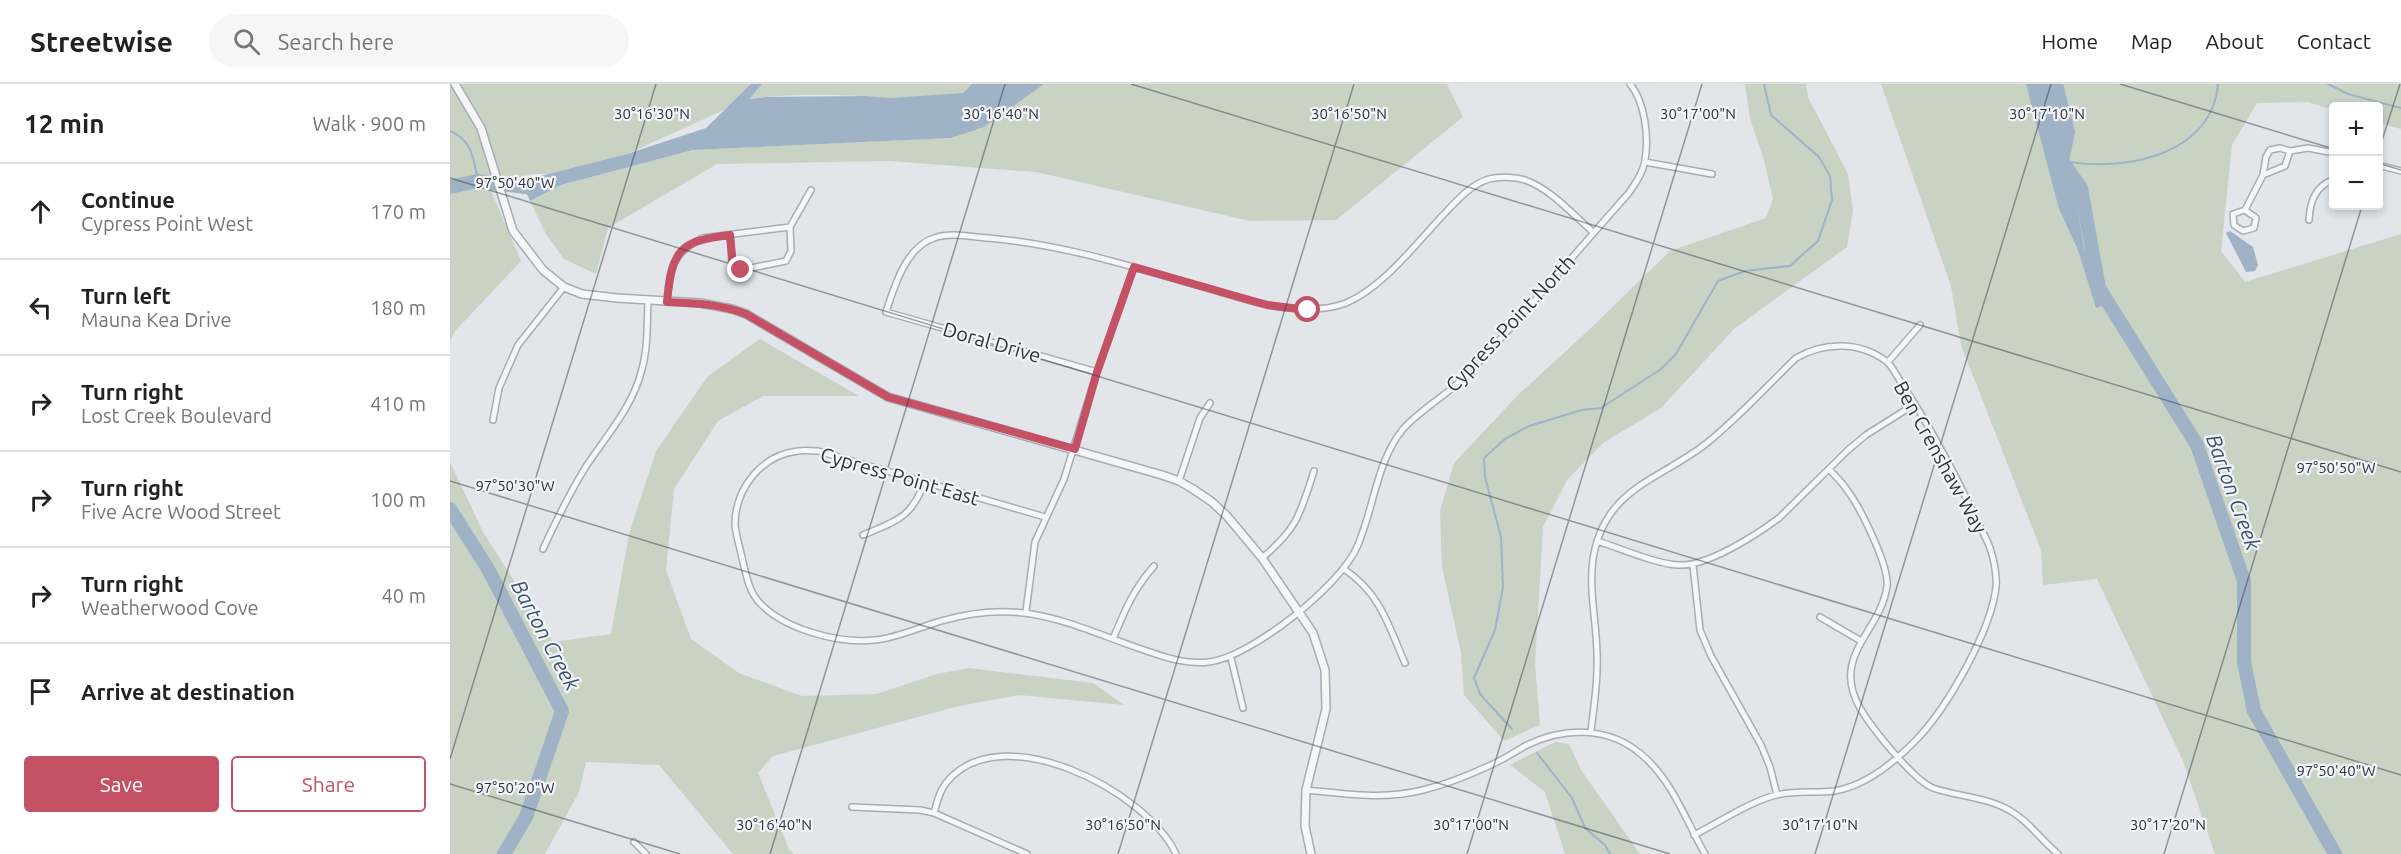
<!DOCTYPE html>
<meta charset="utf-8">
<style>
body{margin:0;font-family:Ubuntu,sans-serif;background:#f6f6f6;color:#222}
.controls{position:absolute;right:18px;top:18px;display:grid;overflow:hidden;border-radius:6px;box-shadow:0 3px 9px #0003}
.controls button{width:54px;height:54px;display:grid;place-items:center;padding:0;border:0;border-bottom:2px solid #e0e0e0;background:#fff;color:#222;font:30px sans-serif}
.stop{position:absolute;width:18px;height:18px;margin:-14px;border:4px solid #c45264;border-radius:50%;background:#fff}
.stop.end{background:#c45264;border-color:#fff;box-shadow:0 2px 6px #0008}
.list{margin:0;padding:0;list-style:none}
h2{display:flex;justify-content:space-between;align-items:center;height:78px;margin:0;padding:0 24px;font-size:26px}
h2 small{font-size:20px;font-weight:400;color:#767676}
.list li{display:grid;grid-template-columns:39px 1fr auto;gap:18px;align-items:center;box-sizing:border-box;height:96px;padding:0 24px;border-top:2px solid #e0e0e0}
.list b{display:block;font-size:22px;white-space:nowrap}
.list p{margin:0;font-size:20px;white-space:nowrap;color:#767676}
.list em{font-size:20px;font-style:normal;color:#767676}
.actions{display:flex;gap:12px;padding:18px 24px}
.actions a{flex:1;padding:14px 0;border:2px solid #c45264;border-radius:6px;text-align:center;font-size:21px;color:#c45264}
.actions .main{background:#c45264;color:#fff}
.icon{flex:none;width:33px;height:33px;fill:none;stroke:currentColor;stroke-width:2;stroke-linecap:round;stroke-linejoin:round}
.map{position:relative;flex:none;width:1951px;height:770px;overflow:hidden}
header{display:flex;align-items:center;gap:36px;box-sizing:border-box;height:84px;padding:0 30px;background:#fff;border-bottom:2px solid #e0e0e0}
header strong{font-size:28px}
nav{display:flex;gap:33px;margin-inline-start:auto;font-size:21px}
.search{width:420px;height:54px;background:#f6f6f6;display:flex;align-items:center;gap:15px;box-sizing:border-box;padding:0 21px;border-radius:33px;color:#767676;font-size:22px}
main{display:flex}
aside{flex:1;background:#fff}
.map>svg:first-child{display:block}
.green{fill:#c8d3c4}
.water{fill:#a0b3c6}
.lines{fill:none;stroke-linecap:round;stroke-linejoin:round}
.stream{stroke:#a0b3c6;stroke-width:2}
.river{stroke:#a0b3c6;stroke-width:14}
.minor-casing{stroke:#a8acb3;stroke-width:8}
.tertiary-casing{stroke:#a8acb3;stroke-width:10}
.minor{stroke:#f5f6f8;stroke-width:5}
.tertiary{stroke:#f5f6f8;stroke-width:7}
.route{stroke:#c45264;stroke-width:8}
.ticks{fill:none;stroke:#2c3340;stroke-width:1.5;stroke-opacity:0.45}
.labels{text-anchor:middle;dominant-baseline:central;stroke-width:4.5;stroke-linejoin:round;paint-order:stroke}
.street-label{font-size:20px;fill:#2c3340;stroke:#f2f4f7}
.water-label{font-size:21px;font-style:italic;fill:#395271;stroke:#f2f4f7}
.ticks-label{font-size:15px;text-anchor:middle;fill:#2c3340;stroke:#f2f4f7;stroke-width:4.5;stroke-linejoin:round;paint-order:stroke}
</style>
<header>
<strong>Streetwise</strong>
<div class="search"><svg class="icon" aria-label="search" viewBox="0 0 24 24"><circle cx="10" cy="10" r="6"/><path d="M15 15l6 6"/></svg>Search here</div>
<nav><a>Home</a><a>Map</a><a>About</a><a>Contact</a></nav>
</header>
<main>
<aside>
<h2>12 min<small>Walk · 900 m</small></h2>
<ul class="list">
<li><svg class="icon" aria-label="ahead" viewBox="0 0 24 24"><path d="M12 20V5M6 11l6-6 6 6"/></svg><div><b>Continue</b><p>Cypress Point West</p></div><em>170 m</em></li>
<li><svg class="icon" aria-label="left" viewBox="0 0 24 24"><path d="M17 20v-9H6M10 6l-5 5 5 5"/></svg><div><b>Turn left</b><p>Mauna Kea Drive</p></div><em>180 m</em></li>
<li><svg class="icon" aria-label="right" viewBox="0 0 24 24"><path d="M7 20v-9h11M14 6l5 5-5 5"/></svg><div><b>Turn right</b><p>Lost Creek Boulevard</p></div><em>410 m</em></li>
<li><svg class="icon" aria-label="right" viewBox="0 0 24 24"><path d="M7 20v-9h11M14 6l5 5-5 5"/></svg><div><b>Turn right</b><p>Five Acre Wood Street</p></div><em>100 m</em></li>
<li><svg class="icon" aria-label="right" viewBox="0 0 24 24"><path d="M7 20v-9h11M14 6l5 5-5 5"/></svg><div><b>Turn right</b><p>Weatherwood Cove</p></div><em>40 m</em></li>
<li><svg class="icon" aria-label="arrive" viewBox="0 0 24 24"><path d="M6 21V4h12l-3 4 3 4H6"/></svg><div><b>Arrive at destination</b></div></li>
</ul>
<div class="actions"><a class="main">Save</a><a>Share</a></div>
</aside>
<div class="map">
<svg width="1951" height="770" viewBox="0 0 1951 770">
<rect width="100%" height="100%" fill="#e2e5e9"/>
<path class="green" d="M0,0H997L1013,33L886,136L800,137L586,88L439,77L267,80L158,144L146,190L114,175L96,150L80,117L111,101L243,66L501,54L520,21C447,15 371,5 298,15L177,70L102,90H82L39,102L71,177L5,247L0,257Z
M1295,0H1356L1358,13L1398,90L1403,127L1397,163L1284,245L1211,324L1153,359L1117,396L1093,443L1085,580L1090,641L1054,657L1014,611L1011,569L992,483L990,427L1004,379L1069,310L1140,245L1220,167L1316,134L1323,115L1314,76L1300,35Z
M1431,0H1951V45L1929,39L1928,22H1884L1883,26L1858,18L1807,19L1782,61L1771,167L1795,198L1951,150V770H1765L1733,677L1647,495L1593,501L1591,466L1511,261L1501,202Z
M310,255L409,312H313L268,337L224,405L216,486L241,555L289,589L352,612L427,610L487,590L519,584L643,599L674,621L569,611L509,622L323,672L308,689L339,765L343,770H283L209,681L136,678L129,708L95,770H0V378L33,448L103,558L161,550L179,450L206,367L258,292Z
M1105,658L1119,660L1131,686L1190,770H1115L1095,708L1060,681Z"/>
<path class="water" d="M301,0H312L299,15L315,13L415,12L441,14L513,9L522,0H594L534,43L501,54L243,66L111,101L80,117L71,97L177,70L256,44Z
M1576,0H1602L1620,78L1634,164L1658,219L1646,224L1628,166L1609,125Z
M1780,147L1803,163L1808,181L1805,187L1796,188L1776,149Z"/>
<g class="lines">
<path class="stream" d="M1878,0L1898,10L1951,24
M0,47C23,57 23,74 28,97
M1619,78C1676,87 1762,71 1768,0
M1062,645L1030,610L1024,594L1045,546L1053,503L1051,453L1035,393L1034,374L1055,355L1079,342L1132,326L1151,324L1211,285L1226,270L1268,197L1295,187L1340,182L1368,157L1382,116L1380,92L1369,73L1321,31L1314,0
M1087,669L1122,714L1135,744L1155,761L1160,770"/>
<path class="river" d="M1606,0L1618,48L1612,77L1631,104L1649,204L1747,361L1794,497V578L1804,627L1885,770
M0,103L28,97L83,104L90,102
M0,425L38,485L112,627L76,733L54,770"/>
<defs>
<path id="minor" d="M1195,78L1262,90
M1928,81L1951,87
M1813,91L1835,82L1840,67
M1795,126L1806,134L1804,144L1793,147L1784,141L1783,130L1795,126L1813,91L1816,73L1820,66L1830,64L1840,67L1858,64L1884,69
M1859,136C1860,117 1865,103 1884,95
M340,143L361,106
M280,151L282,179L285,185L291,186L336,177L341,167L340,143
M217,218C220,185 221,170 252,154L340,143
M1438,278L1470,241
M647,288L436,228C444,203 456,163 484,154C501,148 521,153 538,154C610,160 677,181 746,201C776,209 807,221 838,224C857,226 878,226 896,219C934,203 968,157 996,128C1008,115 1022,100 1039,95C1050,92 1065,93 1075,96C1101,105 1123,131 1143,148
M43,336L49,304L68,261L114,203
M1379,385C1385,392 1392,398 1397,406C1410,423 1439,481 1437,502C1431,548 1380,571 1410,624C1421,643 1463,696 1483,704C1506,712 1535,713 1557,725C1577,735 1591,756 1608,770
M729,397L750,334L760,319
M595,433L368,367C362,367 354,366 348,367C311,371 285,405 285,441C286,452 290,463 292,474C296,489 298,505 308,517C332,545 389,560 424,556C449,554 471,542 495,536C572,514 617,539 688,564C712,572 733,581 759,578C801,573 890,502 907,463C924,425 926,378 953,345C972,324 999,310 1019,289C1074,231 1125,169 1178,110C1185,100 1193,89 1195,76C1199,53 1195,18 1180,0
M413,451C448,436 460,435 475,398
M1147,457C1170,464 1206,480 1228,481C1257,483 1306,451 1329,434L1398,366L1416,351L1465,320
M93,465C106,437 119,410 135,384C156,352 183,323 192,285C198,263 197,240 198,217
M812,474C848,444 850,430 864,387
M1243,481L1250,546L1261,572L1311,661L1320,683L1327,711
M894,485C931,510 938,541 955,579
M576,527L585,458L614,395L647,288L684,183
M1370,533L1411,557
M663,555C675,526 683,506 704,482
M781,574L793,624
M1141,648C1143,627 1147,605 1147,584C1149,548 1138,511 1143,475C1154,404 1210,396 1257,359C1289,333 1317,302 1346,274C1374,258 1409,257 1436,277C1443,282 1448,295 1454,303C1480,343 1503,386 1524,430C1529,442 1537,454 1541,467C1544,476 1547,493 1546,503C1541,547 1498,622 1468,654C1446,677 1416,702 1384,707C1366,709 1344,707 1326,711C1297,719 1270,738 1244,751
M856,706C896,710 933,716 973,706C998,700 1022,690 1045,679C1056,674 1066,667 1077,661C1114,643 1159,642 1192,671C1222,696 1236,737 1255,770
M402,723L470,726L484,729L577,770
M484,729C487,718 489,708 496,699C550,631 697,707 726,770
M184,758L196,770"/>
<path id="tertiary" d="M5,0L31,44L63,147L93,186L114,203L132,210L167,214L250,219L282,225L296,230L438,313L712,391L729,397L743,405L762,418L777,432L812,474L863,549L875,586L876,625L856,706L855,742L861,770"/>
</defs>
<use href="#minor" class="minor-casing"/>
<use href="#tertiary" class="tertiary-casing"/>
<use href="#minor" class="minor"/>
<use href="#tertiary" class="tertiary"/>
</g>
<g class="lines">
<path class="route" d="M291,186L283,182L280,151C229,157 222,166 217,218C244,219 270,220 296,230L438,313L625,365L647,288L684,183L817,221L858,226"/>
</g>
<path class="ticks" d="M681,0L1951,388M1670,0L1884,65M1928,69L1950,0M1928,79L1951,86M0,94L1951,691M0,397L1220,770M0,675L206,0M0,700L230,770M320,770L555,0M668,770L904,0M1017,770L1252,0M1365,770L1601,0M1714,770L1912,122"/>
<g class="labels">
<g class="street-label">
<text transform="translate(1060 239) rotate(-47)">Cypress Point North</text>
<text transform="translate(542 258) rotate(16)">Doral Drive</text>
<text transform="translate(1491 373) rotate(61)">Ben Crenshaw Way</text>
<text transform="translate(450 392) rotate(16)">Cypress Point East</text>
</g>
<g class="water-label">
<text transform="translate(1784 408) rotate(70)">Barton Creek</text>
<text transform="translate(96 551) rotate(62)">Barton Creek</text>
</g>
</g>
<g class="ticks-label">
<text x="202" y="35">30°16'30"N</text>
<text x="551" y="35">30°16'40"N</text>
<text x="899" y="35">30°16'50"N</text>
<text x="1248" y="35">30°17'00"N</text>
<text x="1597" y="35">30°17'10"N</text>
<text x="65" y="104">97°50'40"W</text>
<text x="1886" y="389">97°50'50"W</text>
<text x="65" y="407">97°50'30"W</text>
<text x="1886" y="692">97°50'40"W</text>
<text x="65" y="709">97°50'20"W</text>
<text x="324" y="746">30°16'40"N</text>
<text x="673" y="746">30°16'50"N</text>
<text x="1021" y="746">30°17'00"N</text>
<text x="1370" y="746">30°17'10"N</text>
<text x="1718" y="746">30°17'20"N</text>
</g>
</svg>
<div class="controls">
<button>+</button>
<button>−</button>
</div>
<div class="stop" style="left:858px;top:226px"></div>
<div class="stop end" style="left:291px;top:186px"></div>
</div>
</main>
